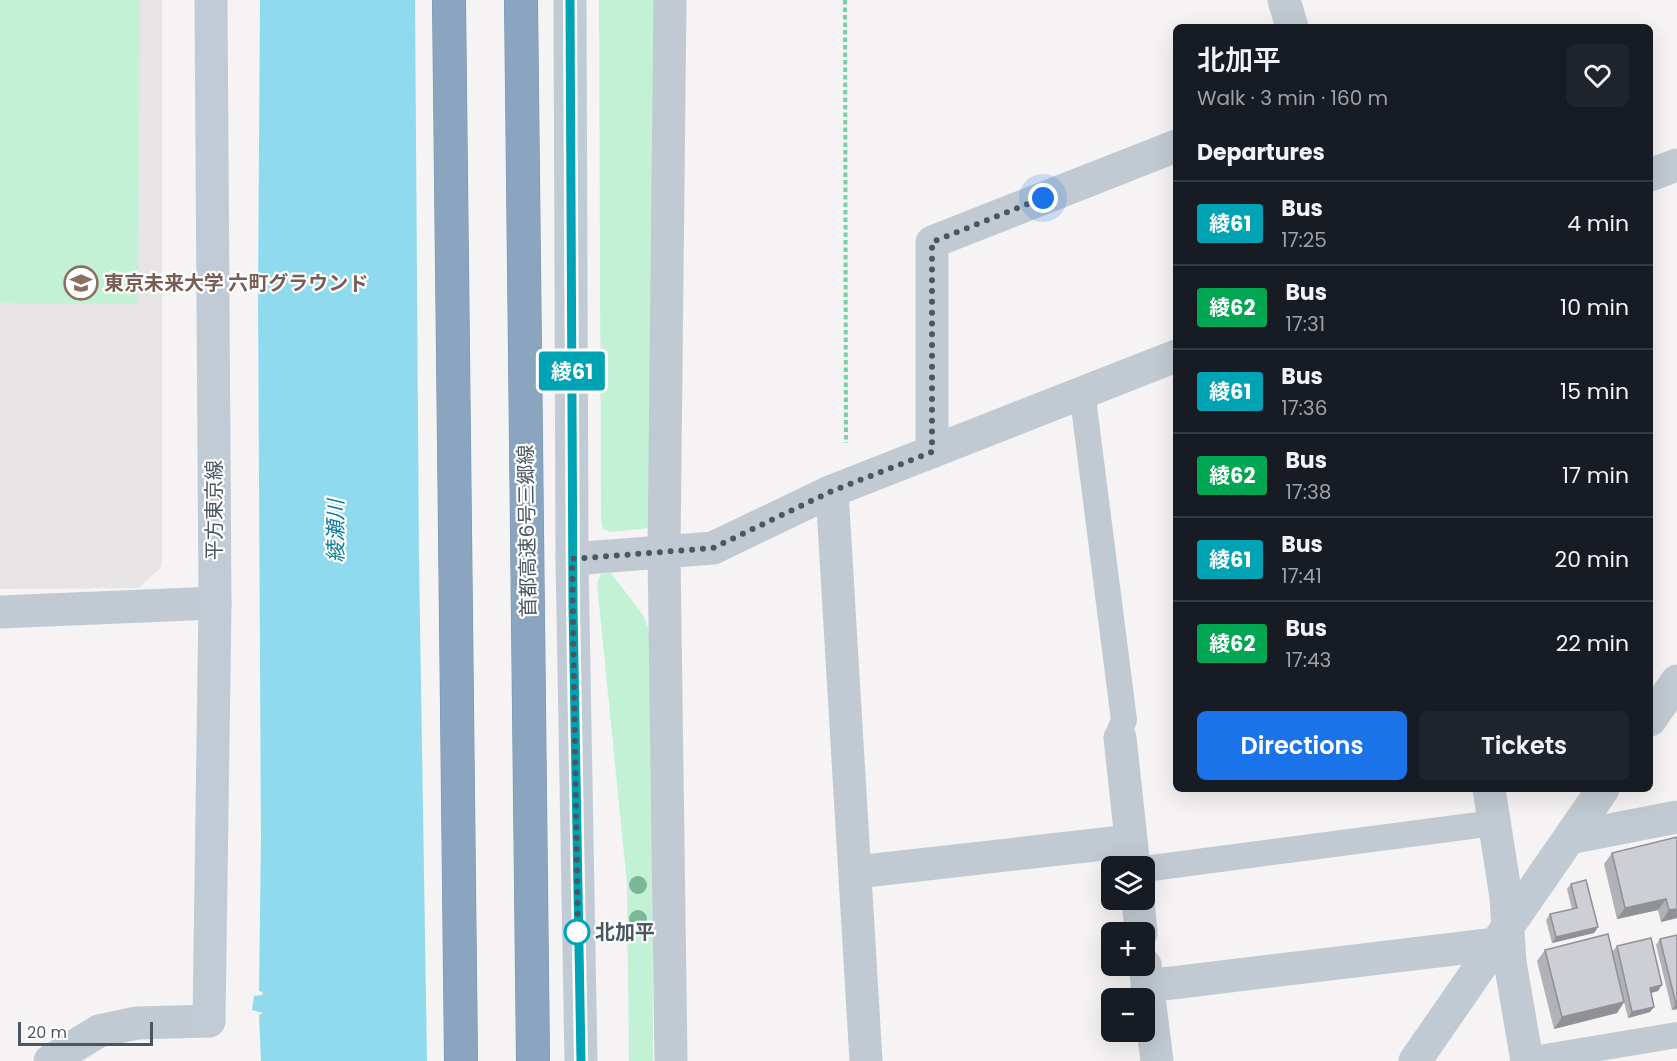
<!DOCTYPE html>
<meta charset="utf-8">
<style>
:root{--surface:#171b24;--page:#20242c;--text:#f1f3f6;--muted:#9ea1a6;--line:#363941;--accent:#1a73e8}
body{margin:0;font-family:Poppins,"Noto Sans JP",sans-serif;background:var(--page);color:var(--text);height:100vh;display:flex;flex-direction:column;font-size:22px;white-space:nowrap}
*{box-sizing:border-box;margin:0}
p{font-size:20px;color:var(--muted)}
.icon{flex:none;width:33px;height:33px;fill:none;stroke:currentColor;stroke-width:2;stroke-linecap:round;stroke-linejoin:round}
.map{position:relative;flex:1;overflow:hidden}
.panel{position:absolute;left:1173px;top:24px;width:480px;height:768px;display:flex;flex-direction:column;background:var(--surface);border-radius:9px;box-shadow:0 6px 24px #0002}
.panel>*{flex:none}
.badge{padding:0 12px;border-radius:4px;font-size:21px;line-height:39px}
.controls{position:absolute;left:1101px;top:856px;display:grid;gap:12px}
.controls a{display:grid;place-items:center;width:54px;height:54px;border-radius:9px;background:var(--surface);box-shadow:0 6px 24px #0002;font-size:30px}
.scale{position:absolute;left:18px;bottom:15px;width:135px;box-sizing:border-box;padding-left:6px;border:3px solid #4a5661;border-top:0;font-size:16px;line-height:21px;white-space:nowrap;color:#4a5661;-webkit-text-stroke:4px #fff;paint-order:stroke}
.you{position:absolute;width:30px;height:30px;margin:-15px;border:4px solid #fff;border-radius:50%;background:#1a73e8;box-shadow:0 0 0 9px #1a73e833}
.map>.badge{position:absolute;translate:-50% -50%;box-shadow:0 0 0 3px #fff}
h2{padding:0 24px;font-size:22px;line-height:54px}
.round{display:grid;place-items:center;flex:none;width:63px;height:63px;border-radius:9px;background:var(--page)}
.headline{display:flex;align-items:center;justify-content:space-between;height:102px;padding:0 24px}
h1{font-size:28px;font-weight:600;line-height:45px}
.button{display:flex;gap:12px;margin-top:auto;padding:12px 24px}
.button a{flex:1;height:69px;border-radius:9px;background:var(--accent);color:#fff;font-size:24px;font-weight:600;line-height:69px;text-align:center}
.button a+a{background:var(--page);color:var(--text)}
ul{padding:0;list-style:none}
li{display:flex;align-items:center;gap:18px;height:84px;padding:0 24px;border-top:2px solid var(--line)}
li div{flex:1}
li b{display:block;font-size:22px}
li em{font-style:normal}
li .badge{min-width:66px;font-weight:700;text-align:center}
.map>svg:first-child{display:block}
.education{fill:#e6e4e5}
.green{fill:#c3f1d5}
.water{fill:#90daee}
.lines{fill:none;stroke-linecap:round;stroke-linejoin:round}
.highway-casing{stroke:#7690ad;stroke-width:34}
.path{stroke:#7ad0a6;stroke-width:4;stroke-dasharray:4.5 3;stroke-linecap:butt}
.lane{stroke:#c1cad2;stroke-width:26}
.street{stroke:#c1cad2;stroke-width:33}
.secondary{stroke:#c1cbd6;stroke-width:33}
.highway{stroke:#8ba5c1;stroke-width:33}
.tree{fill:#7bb799}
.wall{fill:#b0b2b7}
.shaded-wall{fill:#909195}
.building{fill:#cdcfd5;stroke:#909195;stroke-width:1.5}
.line-casing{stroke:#fff;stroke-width:14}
.line{stroke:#00a3b4;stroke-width:9}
.walk{stroke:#4a5661;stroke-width:6;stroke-dasharray:0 10.8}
.stop-dot{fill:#fff;stroke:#00a3b4;stroke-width:3}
.labels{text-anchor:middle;stroke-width:4.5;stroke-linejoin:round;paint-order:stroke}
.education-label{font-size:20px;font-weight:bold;fill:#785e54;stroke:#fff;text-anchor:start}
.street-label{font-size:20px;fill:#4a5661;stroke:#fff}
.stop-label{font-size:20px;font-weight:bold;fill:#4a5661;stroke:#fff;text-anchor:start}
.water-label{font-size:21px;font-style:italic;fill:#0c7c9b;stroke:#fff}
</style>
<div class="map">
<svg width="1677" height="1061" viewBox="0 0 1677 1061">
<rect width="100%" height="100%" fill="#f5f3f3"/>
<path class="education" d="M 0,0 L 162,0 L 162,566 L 139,588 L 0,589 Z"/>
<path class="green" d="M 0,0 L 140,0 L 138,304 L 0,303 Z
M 599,0 L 656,0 L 650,528 L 611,532 L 603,529 L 601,520 Z
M 611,573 L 643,615 L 652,637 L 653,1061 L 629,1061 L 627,884 L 597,583 L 601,574 Z"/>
<path class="water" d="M 260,0 L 415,0 L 419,560 L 427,1061 L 261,1061 L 259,1015 L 263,1013 L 252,1010 L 254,996 L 262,995 L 263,992 L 259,991 L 261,839 L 258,296 Z"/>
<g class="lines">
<defs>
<path id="highway" d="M 449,0 L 461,1061
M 521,0 L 533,1061"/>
</defs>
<use href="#highway" class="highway-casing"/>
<path class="path" d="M 845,0 L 846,443"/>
<path class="lane" d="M 1082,391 L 1124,720 L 1120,730 L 1120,738
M 1144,869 L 1494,823
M 1527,1060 L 1677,1035"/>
<path class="street" d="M 670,0 L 664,552 L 671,1061
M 1284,0 L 1292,27
M 1650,175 L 1677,165
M 932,452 L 932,242 L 1176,146
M 832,491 L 866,1061
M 572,559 L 713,548 L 832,491 L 1176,356
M 0,612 L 215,603
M 1650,720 L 1677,681
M 1120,738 L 1134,867
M 1489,789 L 1506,897 L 1510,962 L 1527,1061
M 1569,838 L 1677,817
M 856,872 L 1131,841
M 1138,900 L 1141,933
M 1145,965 L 1157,1061
M 1147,986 L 1496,944
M 50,1061 L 99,1031 L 137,1023 L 209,1021
M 1415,1061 L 1603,789"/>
<path class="secondary" d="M 570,0 L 572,559 L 581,1061
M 209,1021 L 215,603 L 211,0"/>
<use href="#highway" class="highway"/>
</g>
<g class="tree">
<circle cx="638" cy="885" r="9"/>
<circle cx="638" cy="919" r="9"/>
</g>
<path class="wall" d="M 1677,837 L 1677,918 L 1661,922 L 1658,910 L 1617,919 L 1604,864 L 1612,853 Z
M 1571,884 L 1598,927 L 1594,933 L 1552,943 L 1546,920 L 1550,914 L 1572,909 L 1567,889 Z
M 1660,939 L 1677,1009 L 1672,1010 L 1656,945 Z
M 1617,946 L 1658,991 L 1651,993 L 1650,1012 L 1628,1018 L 1612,952 Z
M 1545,950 L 1624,1002 L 1617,1013 L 1554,1029 L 1537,961 Z"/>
<path class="shaded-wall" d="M 1666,899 L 1658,910 L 1617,919 L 1625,908 Z
M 1677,909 L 1677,918 L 1661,922 L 1669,910 Z
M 1598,927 L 1594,933 L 1552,943 L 1556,937 Z
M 1662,985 L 1658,991 L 1646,994 L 1650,988 Z
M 1624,1002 L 1617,1013 L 1554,1029 L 1562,1017 Z
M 1676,1004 L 1677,1004 L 1677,1009 L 1672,1010 Z
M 1654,1007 L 1650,1012 L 1628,1018 L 1632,1012 Z"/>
<path class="building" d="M 1677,837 L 1677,909 L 1669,910 L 1666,899 L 1625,908 L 1612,853 Z
M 1586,880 L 1598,927 L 1556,937 L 1550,914 L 1577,908 L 1571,884 Z
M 1608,934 L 1624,1002 L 1562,1017 L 1545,950 Z
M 1677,935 L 1677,1004 L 1676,1004 L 1660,939 Z
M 1651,938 L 1662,985 L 1650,988 L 1654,1007 L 1632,1012 L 1617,946 Z"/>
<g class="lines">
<defs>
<path id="line" d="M 570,0 L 573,606 L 581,1061"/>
</defs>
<use href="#line" class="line-casing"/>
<use href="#line" class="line"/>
<path class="walk" d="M 577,932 L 578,939 L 572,559 L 713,548 L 832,491 L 932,452 L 932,242 L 1043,198"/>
</g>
<defs>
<symbol id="university-ring" viewBox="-11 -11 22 22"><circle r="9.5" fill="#fff" stroke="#8d6e63" stroke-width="1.5"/><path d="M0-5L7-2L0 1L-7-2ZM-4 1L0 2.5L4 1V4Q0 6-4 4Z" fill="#8d6e63"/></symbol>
</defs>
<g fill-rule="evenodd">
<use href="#university-ring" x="62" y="264" width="38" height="38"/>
</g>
<circle class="stop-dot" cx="577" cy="932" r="12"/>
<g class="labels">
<g class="education-label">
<text x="104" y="290">東京未来大学 六町グラウンド</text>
</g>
<g class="street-label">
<text transform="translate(214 510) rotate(-90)" y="7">平方東京線</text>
<text transform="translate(527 531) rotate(-91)" y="7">首都高速6号三郷線</text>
</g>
<g class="stop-label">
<text x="595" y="939">北加平</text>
</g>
<g class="water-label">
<text transform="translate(336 531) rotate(-90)" y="7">綾瀬川</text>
</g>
</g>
</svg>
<div class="controls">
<a><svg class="icon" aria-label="layers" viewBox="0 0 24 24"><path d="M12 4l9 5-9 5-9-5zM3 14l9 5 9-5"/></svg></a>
<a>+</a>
<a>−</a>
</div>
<div class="scale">20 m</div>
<div class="you" style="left:1043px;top:198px"></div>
<b class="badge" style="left:572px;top:371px;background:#00a3b4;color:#fff">綾61</b>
<section class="panel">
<div class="headline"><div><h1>北加平</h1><p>Walk · 3 min · 160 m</p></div><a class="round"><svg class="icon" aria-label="heart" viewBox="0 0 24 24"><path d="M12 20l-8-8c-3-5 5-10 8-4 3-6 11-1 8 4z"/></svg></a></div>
<h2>Departures</h2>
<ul>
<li><span class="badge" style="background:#00a3b4;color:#fff">綾61</span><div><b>Bus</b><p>17:25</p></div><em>4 min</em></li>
<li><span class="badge" style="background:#00a651;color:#fff">綾62</span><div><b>Bus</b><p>17:31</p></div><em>10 min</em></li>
<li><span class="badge" style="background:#00a3b4;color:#fff">綾61</span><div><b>Bus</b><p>17:36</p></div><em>15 min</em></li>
<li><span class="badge" style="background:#00a651;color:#fff">綾62</span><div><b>Bus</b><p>17:38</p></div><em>17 min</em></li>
<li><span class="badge" style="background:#00a3b4;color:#fff">綾61</span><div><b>Bus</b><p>17:41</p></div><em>20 min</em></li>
<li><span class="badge" style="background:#00a651;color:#fff">綾62</span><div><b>Bus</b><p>17:43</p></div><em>22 min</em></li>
</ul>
<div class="button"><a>Directions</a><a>Tickets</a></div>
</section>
</div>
